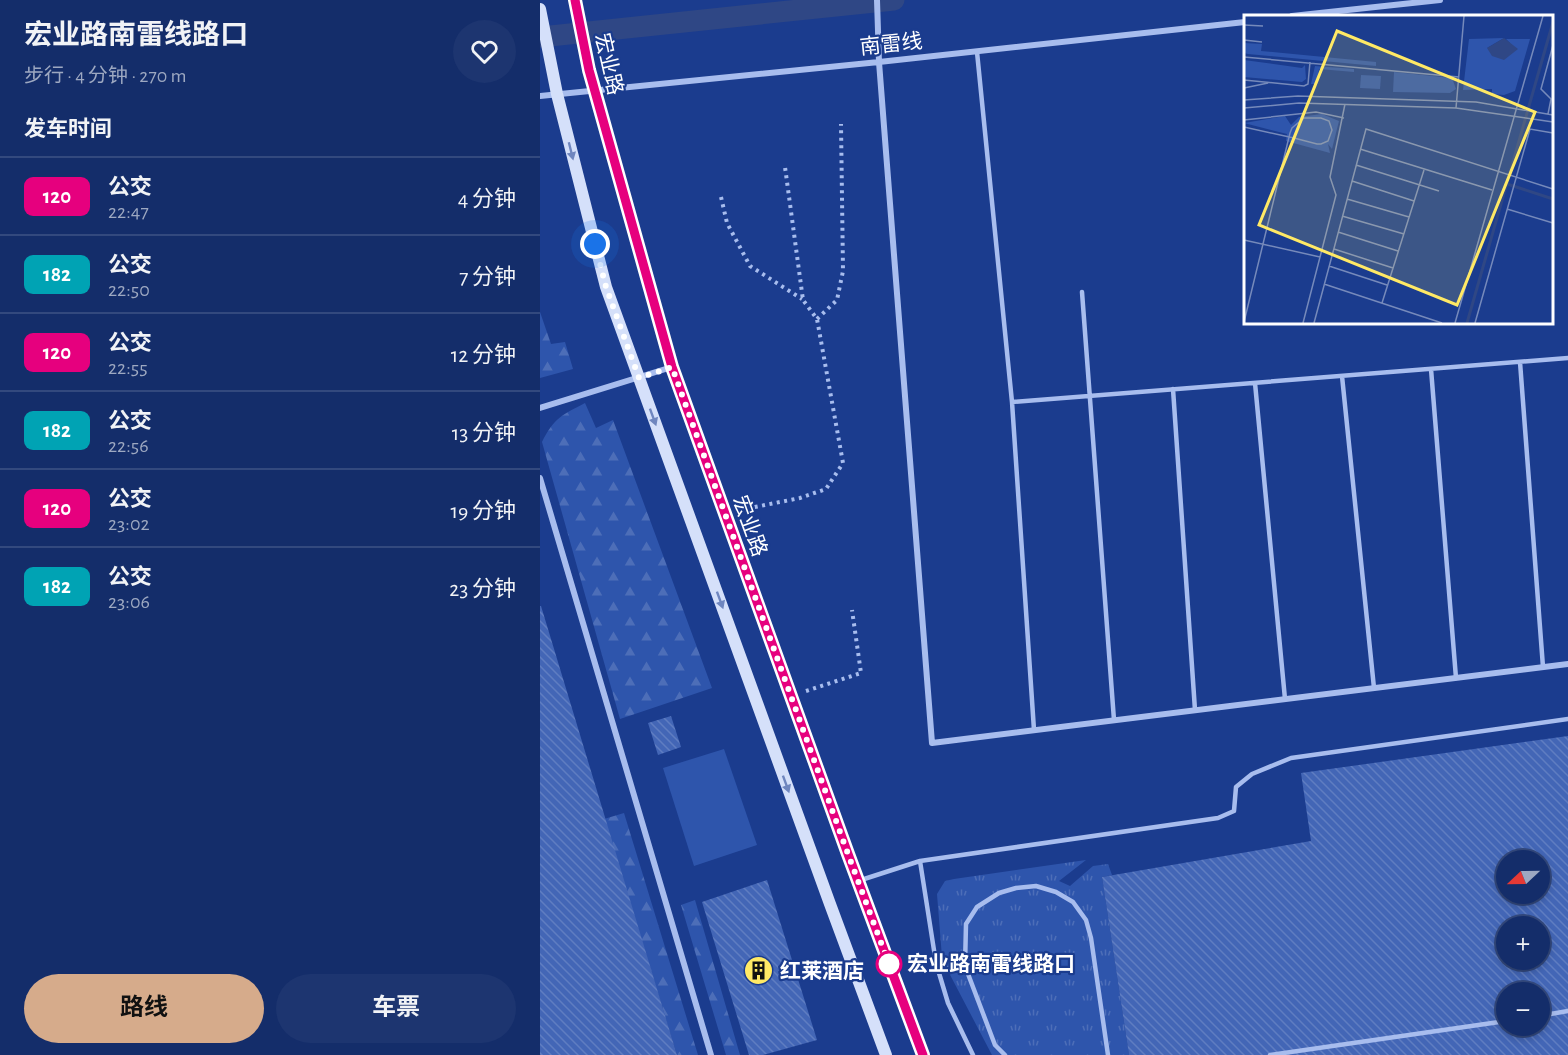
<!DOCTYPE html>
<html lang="zh">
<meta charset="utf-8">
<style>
:root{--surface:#142d6a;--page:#1d3570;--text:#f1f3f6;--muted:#9da8c1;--line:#33497e;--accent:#d6ab8b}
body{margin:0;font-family:"Alegreya Sans","Noto Sans SC",sans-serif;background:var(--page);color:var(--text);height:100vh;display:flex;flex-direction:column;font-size:22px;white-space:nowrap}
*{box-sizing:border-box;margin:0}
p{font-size:20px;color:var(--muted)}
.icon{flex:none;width:33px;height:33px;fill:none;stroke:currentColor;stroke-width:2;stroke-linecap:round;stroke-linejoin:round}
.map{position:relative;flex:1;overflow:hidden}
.side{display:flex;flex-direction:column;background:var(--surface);width:540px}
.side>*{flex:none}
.badge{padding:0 12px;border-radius:9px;font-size:21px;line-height:39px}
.needle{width:39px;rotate:248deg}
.controls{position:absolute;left:956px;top:850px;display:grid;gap:12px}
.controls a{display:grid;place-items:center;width:54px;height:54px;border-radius:50%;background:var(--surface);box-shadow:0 3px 9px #0003,0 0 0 2px var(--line);font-size:30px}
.you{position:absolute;width:30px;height:30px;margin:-15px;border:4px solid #fff;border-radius:50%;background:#1a73e8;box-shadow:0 0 0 9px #1a73e833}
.map>.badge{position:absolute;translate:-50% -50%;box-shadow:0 0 0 3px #fff}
h2{padding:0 24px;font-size:22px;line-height:54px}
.round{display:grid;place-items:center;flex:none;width:63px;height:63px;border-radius:32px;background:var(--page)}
.head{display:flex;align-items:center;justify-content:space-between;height:102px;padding:0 24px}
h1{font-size:28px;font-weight:700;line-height:45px}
.cta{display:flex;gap:12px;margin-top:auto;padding:12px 24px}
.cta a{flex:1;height:69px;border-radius:36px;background:var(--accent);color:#111;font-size:24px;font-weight:700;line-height:69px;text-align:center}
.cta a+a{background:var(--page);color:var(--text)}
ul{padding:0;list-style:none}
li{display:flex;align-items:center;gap:18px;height:78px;padding:0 24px;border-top:2px solid var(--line)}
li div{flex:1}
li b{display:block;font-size:22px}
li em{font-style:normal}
li .badge{min-width:66px;font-weight:700;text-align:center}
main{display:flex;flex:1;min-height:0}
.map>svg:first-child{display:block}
.grass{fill:url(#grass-tufts)}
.forest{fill:url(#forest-firs)}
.park{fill:#2e55ac}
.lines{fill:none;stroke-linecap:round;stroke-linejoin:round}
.canal{stroke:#2f4785;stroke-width:21}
.building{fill:url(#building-back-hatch);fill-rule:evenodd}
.path{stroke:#a8bdee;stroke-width:4;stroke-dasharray:3 4.5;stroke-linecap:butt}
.lane{stroke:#a8bdee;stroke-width:4.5}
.street{stroke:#a8bdee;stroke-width:6}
.secondary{stroke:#d5e0fa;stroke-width:12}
.oneway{fill:#6f86bf}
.line-casing{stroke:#fff;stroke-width:14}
.line{stroke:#e6007e;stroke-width:9}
.walk{stroke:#fff;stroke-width:6;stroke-dasharray:0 10.8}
.stop-dot{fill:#fff;stroke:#e6007e;stroke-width:3}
.labels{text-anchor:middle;stroke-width:4.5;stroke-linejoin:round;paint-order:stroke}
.street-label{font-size:21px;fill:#fff;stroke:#1b3c8e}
.stop-label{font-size:21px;font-weight:bold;fill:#fff;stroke:#1b3c8e;text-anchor:start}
.poi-label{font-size:21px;font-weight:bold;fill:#fff;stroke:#1b3c8e;text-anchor:start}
.inset-river{fill:none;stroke:#2f4785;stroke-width:3}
.inset-road{fill:none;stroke:#768abb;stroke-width:1.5}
.view{fill:#ffe965;fill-opacity:0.15;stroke:#ffe965;stroke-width:3}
.inset-edge{fill:none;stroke:#fff;stroke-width:3}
</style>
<main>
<section class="side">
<div class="head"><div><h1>宏业路南雷线路口</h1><p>步行 · 4 分钟 · 270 m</p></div><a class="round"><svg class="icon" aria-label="heart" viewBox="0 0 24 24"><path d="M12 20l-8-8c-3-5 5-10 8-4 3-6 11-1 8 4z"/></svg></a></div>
<h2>发车时间</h2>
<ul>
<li><span class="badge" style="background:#e6007e;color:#fff">120</span><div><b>公交</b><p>22:47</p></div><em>4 分钟</em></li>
<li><span class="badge" style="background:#00a3b4;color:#fff">182</span><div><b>公交</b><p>22:50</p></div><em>7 分钟</em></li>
<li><span class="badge" style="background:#e6007e;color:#fff">120</span><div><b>公交</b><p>22:55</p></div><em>12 分钟</em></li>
<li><span class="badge" style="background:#00a3b4;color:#fff">182</span><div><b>公交</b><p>22:56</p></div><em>13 分钟</em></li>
<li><span class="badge" style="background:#e6007e;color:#fff">120</span><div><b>公交</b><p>23:02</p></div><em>19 分钟</em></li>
<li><span class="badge" style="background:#00a3b4;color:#fff">182</span><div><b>公交</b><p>23:06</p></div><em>23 分钟</em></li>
</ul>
<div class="cta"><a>路线</a><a>车票</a></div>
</section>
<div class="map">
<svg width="1028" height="1055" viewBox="0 0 1028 1055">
<defs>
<pattern id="grass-tufts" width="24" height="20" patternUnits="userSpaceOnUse" patternTransform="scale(1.5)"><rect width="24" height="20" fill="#2e55ac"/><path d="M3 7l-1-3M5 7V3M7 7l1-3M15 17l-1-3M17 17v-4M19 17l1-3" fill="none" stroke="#4d6eb8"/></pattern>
<pattern id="forest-firs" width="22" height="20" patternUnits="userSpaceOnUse" patternTransform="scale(1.5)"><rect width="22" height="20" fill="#2e55ac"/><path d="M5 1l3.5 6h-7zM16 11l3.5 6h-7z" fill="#4d6eb8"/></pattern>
<pattern id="building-back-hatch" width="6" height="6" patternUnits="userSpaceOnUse" patternTransform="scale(1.5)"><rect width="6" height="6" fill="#4366b6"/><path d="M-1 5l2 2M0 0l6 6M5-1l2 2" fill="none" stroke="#5f7dc1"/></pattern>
</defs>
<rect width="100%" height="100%" fill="#1b3c8e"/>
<path class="grass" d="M 546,860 L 519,881 L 530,886 L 553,866 L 568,864 L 572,875 L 562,877 L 589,1055 L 452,1055 L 407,969 L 402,957 L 397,894 L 405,881 L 414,879 Z"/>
<path class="forest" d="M 0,312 L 11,344 L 25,342 L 33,369 L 0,378 Z
M 45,403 L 56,428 L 73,420 L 172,688 L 80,719 L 2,442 C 14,418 22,415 45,403 Z
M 84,813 L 158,1055 L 137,1055 L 64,819 Z
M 155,900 L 200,1055 L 186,1055 L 141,905 Z"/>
<path class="park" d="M 184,749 L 217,845 L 154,866 L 123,768 Z"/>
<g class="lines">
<path class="canal" d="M 0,37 L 354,0"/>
</g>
<path class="building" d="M 0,606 L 1,606 L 137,1055 L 0,1055 Z
M 131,716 L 141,747 L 118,755 L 108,723 Z
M 1028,736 L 1028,1055 L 589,1055 L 562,877 L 771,841 L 761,773 ZM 966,861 L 999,861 L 999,894 L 966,894 ZM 966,927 L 999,927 L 999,960 L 966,960 ZM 966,993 L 999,993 L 999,1026 L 966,1026 Z
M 227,880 L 277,1040 L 223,1055 L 209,1055 L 162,902 Z"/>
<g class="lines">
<path class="path" d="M 181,197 L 187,223 L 210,266 L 262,299
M 277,319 L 297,300 L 303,271 L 301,124
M 200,510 L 260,498 L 286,489 L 303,463 L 277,319 L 263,300 L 245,167
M 266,691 L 321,673 L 312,610"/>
<path class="lane" d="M 437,52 L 472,402 L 494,730
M 542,292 L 574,720
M 980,362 L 1003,667
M 891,369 L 916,678
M 802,376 L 834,688
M 715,383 L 745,699
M 633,389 L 655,710
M 472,402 L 1028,358
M 380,861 L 396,963 L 408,1003 L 433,1055
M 318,881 L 380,861 L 678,818 L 694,811 L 696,787 L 712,774 L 751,758 L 1028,719
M 999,1016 L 1028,1011
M 465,1055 L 455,1045 L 425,966 L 426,924 L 437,907 L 459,893 L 476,888 L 496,886 L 516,892 L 533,902 L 546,920 L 551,938 L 568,1055
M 730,1055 L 966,1021"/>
<path class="street" d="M 337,0 L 339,62 L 392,743 L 1028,664
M 752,16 L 900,0
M 0,96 L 339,62 L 705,22
M 0,408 L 132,367
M 0,478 L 171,1055"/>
<path class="secondary" d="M 35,0 L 49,70 L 132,367 L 308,854 L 383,1055
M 0,9 L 17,94 L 66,287 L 290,904 L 346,1055"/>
</g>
<defs><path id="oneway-solid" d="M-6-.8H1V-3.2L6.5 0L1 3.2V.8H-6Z" transform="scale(1.5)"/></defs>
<g class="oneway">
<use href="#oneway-solid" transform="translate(31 151) rotate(76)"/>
<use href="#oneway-solid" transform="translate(113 417) rotate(70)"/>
<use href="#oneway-solid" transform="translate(180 600) rotate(70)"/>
<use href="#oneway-solid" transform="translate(246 784) rotate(70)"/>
</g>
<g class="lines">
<defs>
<path id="line" d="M 35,0 L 49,70 L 132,367 L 308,854 L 383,1055"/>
</defs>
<use href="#line" class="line-casing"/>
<use href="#line" class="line"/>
<path class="walk" d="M 55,244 L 66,287 L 99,378 L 132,367 L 308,854 L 349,964"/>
</g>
<defs>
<symbol id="building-disc" viewBox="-11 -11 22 22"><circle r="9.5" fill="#ffe965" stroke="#1b3c8e"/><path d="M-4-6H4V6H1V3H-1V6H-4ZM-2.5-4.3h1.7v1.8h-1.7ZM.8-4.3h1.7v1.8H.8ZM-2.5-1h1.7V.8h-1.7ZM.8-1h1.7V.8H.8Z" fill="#111"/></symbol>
</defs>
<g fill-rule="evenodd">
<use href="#building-disc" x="202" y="954" width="33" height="33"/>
</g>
<circle class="stop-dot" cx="349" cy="964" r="12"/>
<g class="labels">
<g class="street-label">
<text transform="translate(351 44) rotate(-6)" y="7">南雷线</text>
<text transform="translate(69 64) rotate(77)" y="7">宏业路</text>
<text transform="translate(210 526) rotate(70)" y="7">宏业路</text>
</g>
<g class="stop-label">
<text x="367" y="971">宏业路南雷线路口</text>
</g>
<g class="poi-label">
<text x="240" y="978">红莱酒店</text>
</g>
</g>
<g transform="translate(704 15)">
<rect width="309" height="309" fill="#1b3c8e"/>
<path d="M 78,99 L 95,106 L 88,134 L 84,129 L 86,138 L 42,126 L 43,119 L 0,108 L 41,101 L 47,110 L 55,102 Z" fill="#2e55ac"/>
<path d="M 260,23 L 243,33 L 266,28 L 262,24 L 286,24 L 271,76 L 260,80 L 248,79 L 248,74 L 219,75 L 225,24 ZM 0,28 L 18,29 L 17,36 L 132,47 L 132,51 L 4,39 L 0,38 ZM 0,45 L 58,53 L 61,50 L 62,64 L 58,67 L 0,62 ZM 71,51 L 110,54 L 110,57 L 75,54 L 73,69 L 67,69 ZM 150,57 L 208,63 L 212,74 L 206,78 L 149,77 Z" fill="#2e55ac"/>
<path d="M 117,60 L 137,61 L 136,74 L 116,73 Z" fill="#2e55ac"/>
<path d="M 260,23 L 274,34 L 260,45 L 248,41 L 243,33 Z" fill="#2f4785"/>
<path class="inset-river" d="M 263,169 L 309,184M 223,308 L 309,7"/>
<path class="inset-road" d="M 0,10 L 19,11M 0,25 L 18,27M 0,42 L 215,62M 0,65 L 60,71 L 64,69 L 66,47M 0,73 L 24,68M 0,85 L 54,81 L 232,87 L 309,100M 0,93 L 55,88 L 212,93 L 309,107M 212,93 L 220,1M 304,99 L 307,84 L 297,74 L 309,30M 0,105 L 72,97 L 100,103M 0,112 L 50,123 L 73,129 L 77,129 L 84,126 L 88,115 L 85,106 L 77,103 L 60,103 L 48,113 L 46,118 L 0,307M 116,134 L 248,175M 112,150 L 195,176M 108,166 L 170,186M 103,184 L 165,202M 263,194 L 309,208M 98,201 L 160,219M 94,217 L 154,236M 0,225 L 76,242M 90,234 L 149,253M 85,251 L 143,270M 80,269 L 198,308M 138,288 L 180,155M 59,308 L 92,180 L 86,162 L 101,89M 70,308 L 122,114 L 309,174M 211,308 L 299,1M 231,308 L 286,114 L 309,118"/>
<path class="view" d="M 93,16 L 291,97 L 213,290 L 15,210 Z"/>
<rect width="309" height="309" class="inset-edge"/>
</g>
</svg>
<div class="controls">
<a><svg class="needle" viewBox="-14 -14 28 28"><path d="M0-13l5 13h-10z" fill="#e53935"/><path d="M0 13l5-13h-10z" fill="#9da8c1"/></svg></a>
<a>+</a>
<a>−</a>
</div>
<div class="you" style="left:55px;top:244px"></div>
</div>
</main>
